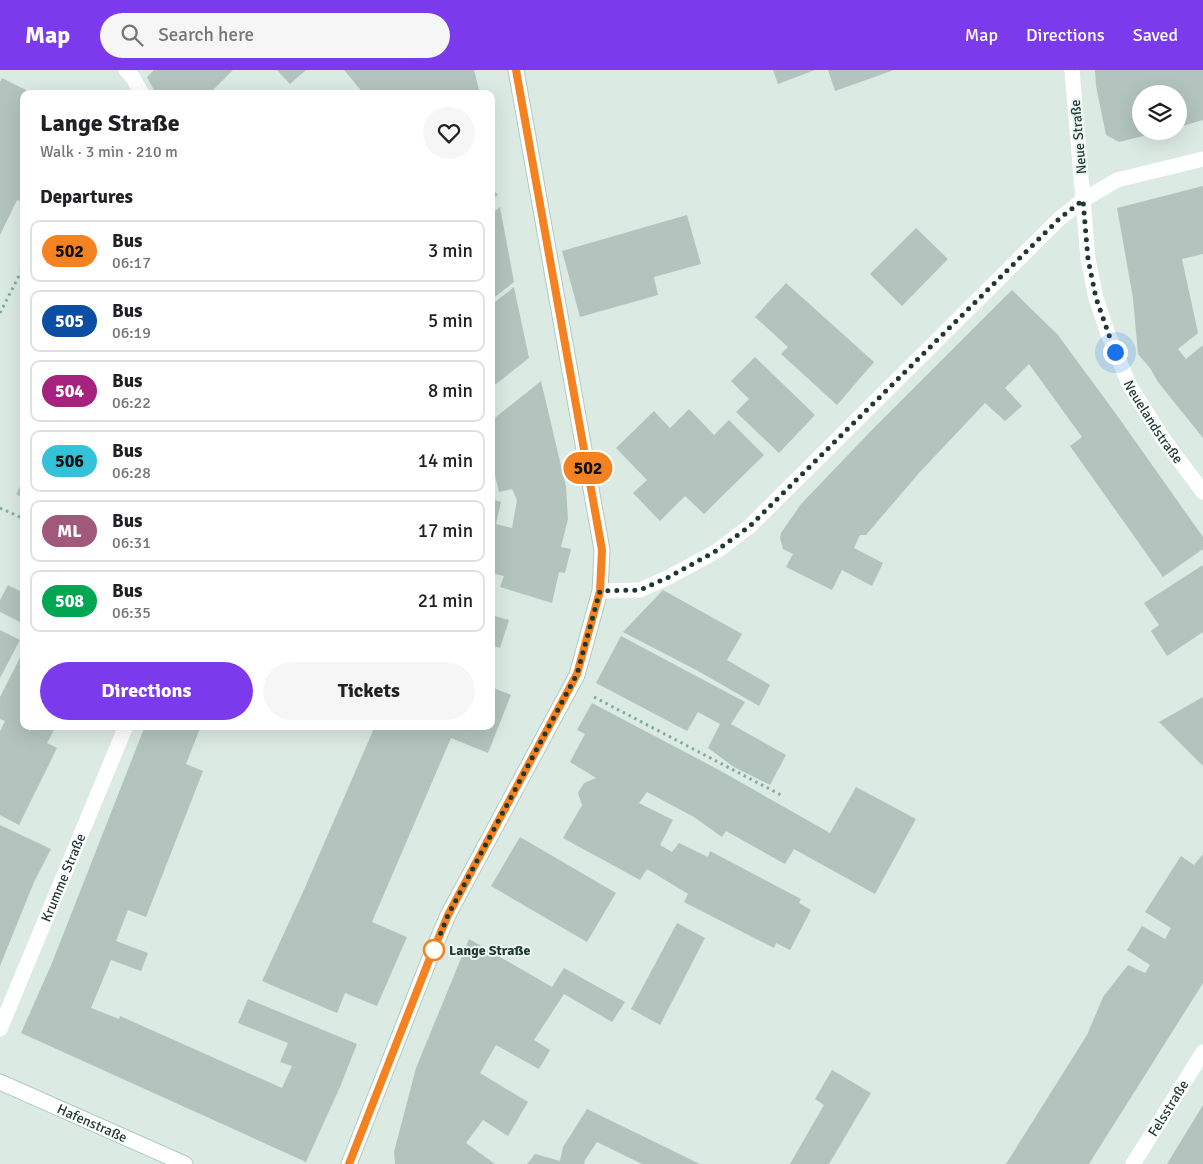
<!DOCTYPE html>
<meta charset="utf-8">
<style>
:root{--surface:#fff;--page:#f6f6f6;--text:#202124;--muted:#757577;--line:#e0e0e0;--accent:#7c3aed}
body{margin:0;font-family:Signika,sans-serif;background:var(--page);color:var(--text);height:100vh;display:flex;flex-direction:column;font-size:19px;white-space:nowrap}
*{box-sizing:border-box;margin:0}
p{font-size:16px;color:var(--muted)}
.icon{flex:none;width:28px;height:28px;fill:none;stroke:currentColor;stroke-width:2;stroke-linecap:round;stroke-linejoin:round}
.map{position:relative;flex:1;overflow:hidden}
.side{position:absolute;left:20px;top:20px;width:475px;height:640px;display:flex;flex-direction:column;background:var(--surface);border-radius:10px;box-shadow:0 5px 20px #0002}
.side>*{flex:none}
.badge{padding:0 10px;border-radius:16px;font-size:18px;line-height:32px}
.buttons{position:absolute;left:1132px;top:15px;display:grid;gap:10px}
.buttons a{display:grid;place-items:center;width:55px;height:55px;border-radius:50%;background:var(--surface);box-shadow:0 5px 20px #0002;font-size:25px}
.you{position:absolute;width:25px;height:25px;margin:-12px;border:4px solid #fff;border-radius:50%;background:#1a73e8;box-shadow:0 0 0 8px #1a73e833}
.map>.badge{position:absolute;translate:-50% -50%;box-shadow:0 0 0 2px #fff}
h2{padding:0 20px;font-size:19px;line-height:45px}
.round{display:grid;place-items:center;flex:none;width:52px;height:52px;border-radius:26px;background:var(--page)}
.head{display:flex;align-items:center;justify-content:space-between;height:85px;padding:0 20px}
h1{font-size:24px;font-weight:700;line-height:38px}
.action{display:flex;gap:10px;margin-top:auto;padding:10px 20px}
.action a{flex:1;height:58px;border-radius:30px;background:var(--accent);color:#fff;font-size:20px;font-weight:700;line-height:58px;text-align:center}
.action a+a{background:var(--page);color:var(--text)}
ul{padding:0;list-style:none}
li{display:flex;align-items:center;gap:15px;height:62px;margin:0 10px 8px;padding:0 10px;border:2px solid var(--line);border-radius:10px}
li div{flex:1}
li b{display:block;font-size:19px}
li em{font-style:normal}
li .badge{min-width:55px;font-weight:700;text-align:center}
header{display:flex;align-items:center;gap:30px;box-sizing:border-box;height:70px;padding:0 25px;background:var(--accent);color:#fff}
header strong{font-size:24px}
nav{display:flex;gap:28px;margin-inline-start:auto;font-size:18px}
.search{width:350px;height:45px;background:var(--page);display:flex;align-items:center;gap:12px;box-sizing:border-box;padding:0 18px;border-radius:28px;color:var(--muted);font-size:19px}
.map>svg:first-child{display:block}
.building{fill:#b2c4bd}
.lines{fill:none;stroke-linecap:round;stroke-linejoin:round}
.secondary-casing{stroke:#afcac1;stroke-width:17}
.path{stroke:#7bafa0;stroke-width:3;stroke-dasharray:2.5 4;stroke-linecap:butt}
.street{stroke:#fff;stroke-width:15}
.secondary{stroke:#fff;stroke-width:15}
.line-casing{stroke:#fff;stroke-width:11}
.line{stroke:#f58220;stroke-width:8}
.walk{stroke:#1e3933;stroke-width:5;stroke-dasharray:0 9}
.stop-dot{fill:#fff;stroke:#f58220;stroke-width:2.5}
.labels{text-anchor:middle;stroke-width:4;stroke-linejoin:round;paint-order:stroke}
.street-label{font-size:14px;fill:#1e3933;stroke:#edf6f2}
.stop-label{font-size:14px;font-weight:bold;fill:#1e3933;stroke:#edf6f2;text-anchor:start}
</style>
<header>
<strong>Map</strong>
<div class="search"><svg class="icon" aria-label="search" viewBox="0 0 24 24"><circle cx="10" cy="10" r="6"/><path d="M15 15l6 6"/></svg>Search here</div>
<nav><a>Map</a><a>Directions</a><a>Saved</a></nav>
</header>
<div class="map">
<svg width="1203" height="1094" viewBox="0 0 1203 1094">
<rect width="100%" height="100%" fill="#dceae4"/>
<path class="building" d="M 154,0 L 233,0 L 209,24 L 156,24 L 147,7 Z
M 277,0 L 306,0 L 290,14 Z
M 344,0 L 474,0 L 480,24 L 364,24 Z
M 773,0 L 815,0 L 778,14 Z
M 828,0 L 894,0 L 835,21 Z
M 1095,0 L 1203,0 L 1203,50 L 1179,57 L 1179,24 L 1141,24 L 1141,61 L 1159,62 L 1119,72 L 1106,65 L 1096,16 Z
M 2,8 L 34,24 L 24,24 L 24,133 L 17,130 L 0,165 L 0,12 Z
M 1203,116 L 1203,184 L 1182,189 L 1198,263 L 1178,279 L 1186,289 L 1203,275 L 1203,368 L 1158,312 L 1150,298 L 1138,284 L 1133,228 L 1117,138 Z
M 491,117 L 498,125 L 491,130 Z
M 500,137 L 514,212 L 491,230 L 491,144 Z
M 687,145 L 701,194 L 654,207 L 658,225 L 580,247 L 562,181 Z
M 916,158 L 948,189 L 902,236 L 870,204 Z
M 786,213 L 874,292 L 837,335 L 781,284 L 788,277 L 755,247 Z
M 514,217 L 529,288 L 491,318 L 491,235 Z
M 1012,220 L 1058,265 L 1116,344 L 1203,467 L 1203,479 L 1163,507 L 1070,376 L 1082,367 L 1029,294 L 1005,318 L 1022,336 L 1005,351 L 985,333 L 919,403 L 866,465 L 860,465 L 854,478 L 883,493 L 872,516 L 842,500 L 832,520 L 786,497 L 793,484 L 783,479 L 780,468 L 781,463 L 801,434 L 871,361 Z
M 755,287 L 815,345 L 779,383 L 736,342 L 749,329 L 731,311 Z
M 541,311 L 566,417 L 568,449 L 561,477 L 571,479 L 565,503 L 559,502 L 552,533 L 500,517 L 504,506 L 491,503 L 491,429 L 501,432 L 496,454 L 512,458 L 517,430 L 512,419 L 499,422 L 491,389 L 491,351 Z
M 689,339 L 714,365 L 729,350 L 764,385 L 704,444 L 685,426 L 660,451 L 633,423 L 647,410 L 616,378 L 654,341 L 670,358 Z
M 24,409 L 24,429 L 16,424 Z
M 1203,495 L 1203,562 L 1167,586 L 1151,561 L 1159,555 L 1144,533 Z
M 8,515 L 24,523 L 24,554 L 0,542 L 0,530 Z
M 663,520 L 742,564 L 727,590 L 770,615 L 759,636 L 698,601 L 623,562 Z
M 491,545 L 509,550 L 500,578 L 491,575 Z
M 0,560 L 20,570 L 0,608 Z
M 621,566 L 745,632 L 731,654 L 786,685 L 770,715 L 734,697 L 708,678 L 720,654 L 698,642 L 687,661 L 596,613 Z
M 24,580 L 24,656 L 56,656 L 47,673 L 57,678 L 19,755 L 0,745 L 0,661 L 5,651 L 0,649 L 0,627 Z
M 491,617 L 511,625 L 488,683 L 451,668 L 372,852 L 407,867 L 377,936 L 345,923 L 337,943 L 262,911 L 303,822 L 375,656 L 491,656 Z
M 1203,627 L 1203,696 L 1159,652 Z
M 592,633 L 719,700 L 830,763 L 856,717 L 916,749 L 875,824 L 794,779 L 785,794 L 726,761 L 722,767 L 694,747 L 647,722 L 639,733 L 673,750 L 660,775 L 672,782 L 679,773 L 708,787 L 710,781 L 801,829 L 799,833 L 811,840 L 790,880 L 776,873 L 774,878 L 684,832 L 688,824 L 647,799 L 640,810 L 563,768 L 582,735 L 578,723 L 584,713 L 596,708 L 570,692 L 585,664 L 577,660 Z
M 145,656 L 201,656 L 186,694 L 203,701 L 146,847 L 128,840 L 116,871 L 148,883 L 141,901 L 111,890 L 91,938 L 119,949 L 120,946 L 282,1018 L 292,996 L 280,992 L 288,973 L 238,953 L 248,929 L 357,974 L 340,1017 L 306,1092 L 21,963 L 52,893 Z
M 0,755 L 51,779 L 34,812 L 0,896 Z
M 520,767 L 616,823 L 587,872 L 491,816 Z
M 1203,784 L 1203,913 L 1089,1094 L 1006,1094 L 1087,965 L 1103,927 L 1128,895 L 1145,903 L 1150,895 L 1127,880 L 1142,856 L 1165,869 L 1171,858 L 1145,842 L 1181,786 L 1194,795 Z
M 677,853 L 705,868 L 660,955 L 631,939 Z
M 469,869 L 552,917 L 564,898 L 625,932 L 612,952 L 564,924 L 534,970 L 550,980 L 539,999 L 496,975 L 480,1003 L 528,1032 L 508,1066 L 483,1050 L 466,1073 L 495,1094 L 395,1094 L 394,1082 L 416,998 Z
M 832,1000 L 871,1023 L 829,1094 L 790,1094 L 824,1035 L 815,1029 Z
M 1203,1035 L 1203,1094 L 1167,1094 Z
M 587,1039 L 700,1094 L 642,1094 L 597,1072 L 585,1090 L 584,1094 L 527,1094 L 535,1084 L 560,1091 L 563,1077 Z"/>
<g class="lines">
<defs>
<g id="secondary">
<path id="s4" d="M 0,1012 L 185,1094"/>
<path d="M 349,1094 L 430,888 L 448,845 L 577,605 L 600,521 L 602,480 L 516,0"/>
</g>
</defs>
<use href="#secondary" class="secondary-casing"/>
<path class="path" d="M 0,243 L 24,196
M 0,438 L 24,449
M 594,627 L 781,725"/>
<g class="street">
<path d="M 126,0 L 133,8 L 142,24"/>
<path id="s1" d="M 1203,89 L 1117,110 L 1083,130 L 1088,189 L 1096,228 L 1108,264 L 1130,316 L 1162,367 L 1203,422"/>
<path d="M 600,521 L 640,520 L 669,507 L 717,481 L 750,456 L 1059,149 L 1083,130 L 1072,0"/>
<path id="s2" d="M 0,959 L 126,656"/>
<path id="s3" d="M 1133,1094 L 1203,982"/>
</g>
<use href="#secondary" class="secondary"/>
</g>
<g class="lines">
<defs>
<path id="line" d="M 349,1094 L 430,888 L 448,845 L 577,604 L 600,521 L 602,480 L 516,0"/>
</defs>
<use href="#line" class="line-casing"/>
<use href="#line" class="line"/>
<path class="walk" d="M 434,880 L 448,845 L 577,604 L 600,521 L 640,520 L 669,507 L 716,481 L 750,456 L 1059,149 L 1083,130 L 1088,189 L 1096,228 L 1115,282"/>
</g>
<circle class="stop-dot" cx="434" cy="880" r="10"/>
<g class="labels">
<g class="street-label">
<text transform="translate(1078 67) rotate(-95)" y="5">Neue Straße</text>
<text dy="5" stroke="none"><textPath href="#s1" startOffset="364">Neuelandstraße</textPath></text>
<text dy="5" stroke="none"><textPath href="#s2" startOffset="164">Krumme Straße</textPath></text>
<text dy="5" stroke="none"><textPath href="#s3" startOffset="66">Felsstraße</textPath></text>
<text dy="5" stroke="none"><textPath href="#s4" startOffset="101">Hafenstraße</textPath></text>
</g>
<g class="stop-label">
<text x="449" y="885">Lange Straße</text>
</g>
</g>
</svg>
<div class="buttons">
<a><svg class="icon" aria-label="layers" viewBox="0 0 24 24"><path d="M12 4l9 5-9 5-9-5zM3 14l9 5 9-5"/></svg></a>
</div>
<div class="you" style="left:1115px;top:282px"></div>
<b class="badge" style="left:588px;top:398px;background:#f58220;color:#111">502</b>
<section class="side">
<div class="head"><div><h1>Lange Straße</h1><p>Walk · 3 min · 210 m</p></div><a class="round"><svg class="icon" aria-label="heart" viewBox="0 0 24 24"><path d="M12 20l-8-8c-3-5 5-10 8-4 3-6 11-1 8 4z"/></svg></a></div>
<h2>Departures</h2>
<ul>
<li><span class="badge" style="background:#f58220;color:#111">502</span><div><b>Bus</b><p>06:17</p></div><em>3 min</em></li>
<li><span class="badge" style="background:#0b4ea2;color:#fff">505</span><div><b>Bus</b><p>06:19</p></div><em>5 min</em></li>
<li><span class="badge" style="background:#a5237f;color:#fff">504</span><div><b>Bus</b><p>06:22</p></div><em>8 min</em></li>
<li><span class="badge" style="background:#34c2d8;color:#111">506</span><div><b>Bus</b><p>06:28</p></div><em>14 min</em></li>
<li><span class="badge" style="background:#a0587b;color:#fff">ML</span><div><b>Bus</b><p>06:31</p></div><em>17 min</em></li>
<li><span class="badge" style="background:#00a651;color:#fff">508</span><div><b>Bus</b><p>06:35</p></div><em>21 min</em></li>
</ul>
<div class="action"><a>Directions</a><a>Tickets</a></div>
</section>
</div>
